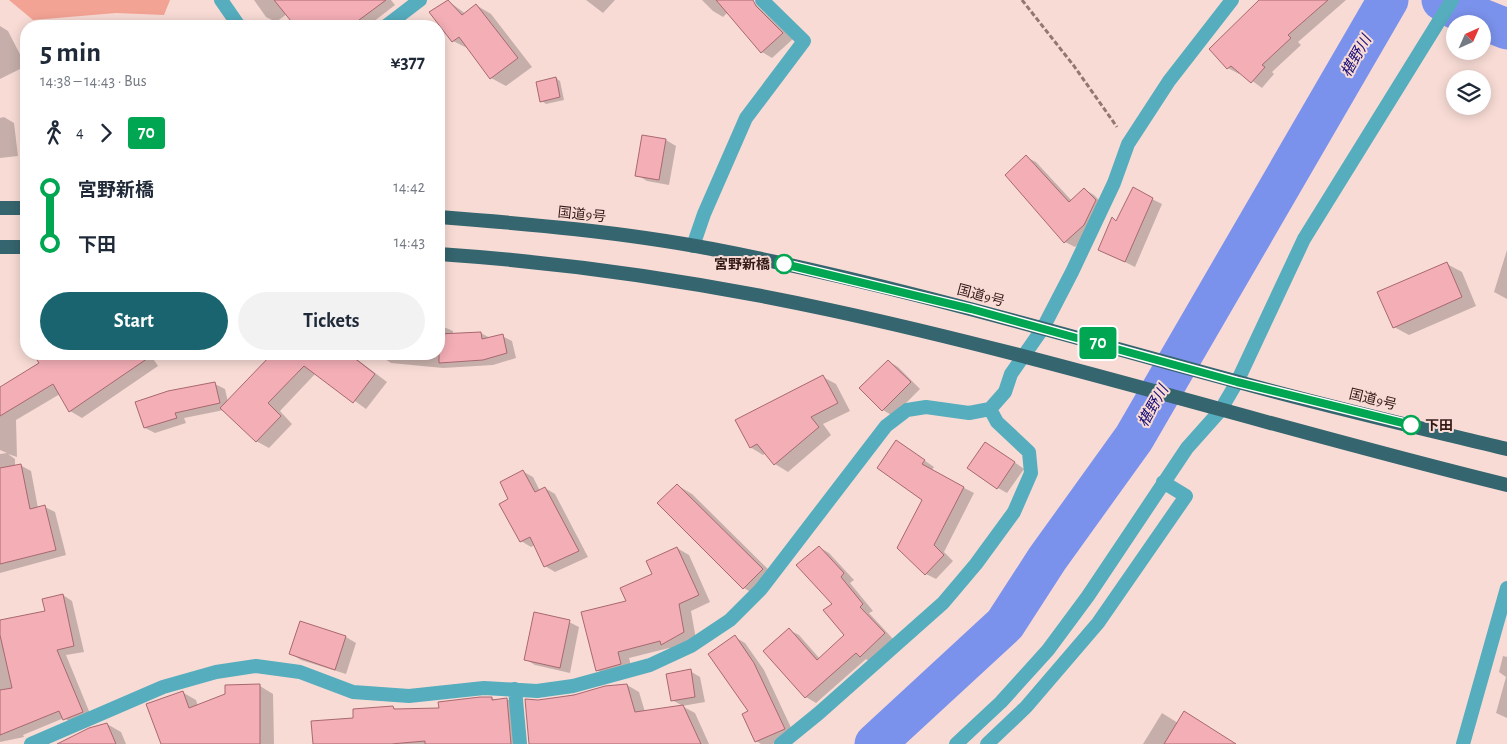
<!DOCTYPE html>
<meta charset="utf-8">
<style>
:root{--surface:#fff;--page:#f2f2f3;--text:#1f2937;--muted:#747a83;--accent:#1a6470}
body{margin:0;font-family:"Alegreya Sans","Noto Sans JP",sans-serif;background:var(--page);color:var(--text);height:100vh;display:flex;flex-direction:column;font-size:19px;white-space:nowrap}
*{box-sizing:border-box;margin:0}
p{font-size:16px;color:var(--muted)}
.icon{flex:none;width:28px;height:28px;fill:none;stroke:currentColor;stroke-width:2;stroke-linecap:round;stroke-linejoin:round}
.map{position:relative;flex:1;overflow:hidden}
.details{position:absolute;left:20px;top:20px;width:425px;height:340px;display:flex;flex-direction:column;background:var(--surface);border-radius:20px;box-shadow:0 2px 12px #0003}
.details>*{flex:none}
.badge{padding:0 10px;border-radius:4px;font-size:18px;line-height:32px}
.needle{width:32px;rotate:45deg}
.tools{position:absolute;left:1446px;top:15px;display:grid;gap:10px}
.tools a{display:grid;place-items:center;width:45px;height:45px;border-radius:50%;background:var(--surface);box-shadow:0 2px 12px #0003;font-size:25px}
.map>.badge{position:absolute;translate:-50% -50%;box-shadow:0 0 0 2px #fff}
.legs{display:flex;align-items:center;gap:8px;height:55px;padding:0 20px;font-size:16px}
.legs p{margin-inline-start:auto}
.overview{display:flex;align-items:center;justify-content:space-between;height:85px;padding:0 20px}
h1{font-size:28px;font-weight:600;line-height:38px}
.cta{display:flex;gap:10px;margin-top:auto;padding:10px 20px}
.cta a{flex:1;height:58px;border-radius:30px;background:var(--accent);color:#fff;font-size:20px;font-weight:600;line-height:58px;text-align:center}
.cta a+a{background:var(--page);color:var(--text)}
ul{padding:0 20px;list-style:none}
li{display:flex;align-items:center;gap:18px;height:55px;font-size:19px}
li i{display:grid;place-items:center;width:8px;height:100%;margin:0 6px;background:currentColor}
li i::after{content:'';width:12px;height:12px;margin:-6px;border:4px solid;border-radius:50%;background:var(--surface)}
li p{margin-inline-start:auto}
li:first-child i{background:linear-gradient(#0000 50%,currentColor 0)}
li:last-child i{background:linear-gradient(currentColor 50%,#0000 0)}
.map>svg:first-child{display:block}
.green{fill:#f3a394}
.shadow{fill:#0003}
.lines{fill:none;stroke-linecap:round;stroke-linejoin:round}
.river{stroke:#7b92ec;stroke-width:41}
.building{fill:#f4aeb6;stroke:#a86870}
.path{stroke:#927772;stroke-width:3;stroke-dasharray:5 2.5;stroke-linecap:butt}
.minor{stroke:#55adbe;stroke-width:14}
.trunk{stroke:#35656e;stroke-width:14}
.line-1-casing{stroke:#fff;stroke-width:11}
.line-1{stroke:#00a651;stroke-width:8}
.stop-1-dot{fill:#fff;stroke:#00a651;stroke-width:2.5}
.labels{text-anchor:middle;stroke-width:4;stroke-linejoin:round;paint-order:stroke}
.street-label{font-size:14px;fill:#341a16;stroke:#f8dbd5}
.stop-label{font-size:14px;font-weight:bold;fill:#341a16;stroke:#f8dbd5;text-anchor:end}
.water-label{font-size:15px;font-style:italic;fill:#160d78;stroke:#f8dbd5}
</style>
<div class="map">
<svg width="1507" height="744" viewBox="0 0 1507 744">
<rect width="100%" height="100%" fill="#f8dbd5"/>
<path class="green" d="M 9,0 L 170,0 L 164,15 L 116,13 L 33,20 Z"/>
<path class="shadow" d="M 254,0 L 391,0 L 395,5 L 368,26 L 297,26 L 287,14 L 276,22 L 266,17 Z
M 586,0 L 615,0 L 603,13 Z
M 702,0 L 751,0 L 793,39 L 772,58 L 762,52 L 728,12 L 723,17 L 713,11 Z
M 1262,0 L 1346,0 L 1298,42 L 1301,45 L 1272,72 L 1274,74 L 1262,88 L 1240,72 L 1239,74 L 1228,68 Z
M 448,1 L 466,14 L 476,5 L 491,14 L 532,67 L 506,86 L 491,78 L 469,49 L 453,41 Z
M 0,26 L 8,31 L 26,66 L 0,79 Z
M 556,78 L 560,81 L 564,100 L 546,104 L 542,101 Z
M 4,117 L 14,123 L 18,156 L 0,158 L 0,118 Z
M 666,140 L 676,146 L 669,185 L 647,181 L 637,175 Z
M 1026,157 L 1036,162 L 1072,201 L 1084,189 L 1094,195 L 1105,206 L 1094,230 L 1075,247 L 1065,242 L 1007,175 Z
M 1152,199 L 1162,204 L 1135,267 L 1099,249 L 1113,219 L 1117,222 Z
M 1507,250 L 1507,299 L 1494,292 Z
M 1447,264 L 1462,272 L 1476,306 L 1409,335 L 1394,327 Z
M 439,325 L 453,331 L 453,334 L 481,333 L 490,338 L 502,336 L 512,341 L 516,358 L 493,365 L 443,368 L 391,363 L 382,357 L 382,354 L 439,354 Z
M 34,354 L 150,354 L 158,366 L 82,418 L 70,411 L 60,394 L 16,420 L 17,457 L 8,454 L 15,459 L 15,466 L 20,465 L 31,471 L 38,508 L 45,507 L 55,512 L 66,555 L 0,573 L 0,454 L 7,453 L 0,450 L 0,388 L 41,363 Z
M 274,354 L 350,354 L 387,382 L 366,409 L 316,373 L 280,411 L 292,424 L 269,448 L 256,441 L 224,410 L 184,418 L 186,423 L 155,433 L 145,428 L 215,384 L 225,389 L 228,402 L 261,370 Z
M 888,361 L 898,367 L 920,389 L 893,416 L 883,410 L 861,388 Z
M 823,377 L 836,384 L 850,411 L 823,424 L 831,435 L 788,472 L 775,464 L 766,453 L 763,455 L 750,447 Z
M 906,448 L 934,467 L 931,471 L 974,493 L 944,552 L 953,561 L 936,579 L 926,574 L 924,499 Z
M 996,449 L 1024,469 L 1007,493 L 998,488 Z
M 522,471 L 533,477 L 540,491 L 545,488 L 555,494 L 588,557 L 555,572 L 545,566 L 535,545 L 531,547 L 521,541 L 510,499 Z
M 677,485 L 692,494 L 777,578 L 759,597 L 744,588 Z
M 819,547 L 829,553 L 854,580 L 850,583 L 873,611 L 869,613 L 894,640 L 870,662 L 866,659 L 816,703 L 806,697 L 765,651 L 789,630 L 799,635 L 820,659 L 846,635 L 833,604 Z
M 677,548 L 689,555 L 710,602 L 691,611 L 696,639 L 674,651 L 669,648 L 629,658 L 632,670 L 609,677 L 597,670 L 628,602 Z
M 63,595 L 72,601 L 84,652 L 66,655 L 91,716 L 74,724 L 64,718 L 23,735 L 24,737 L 0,742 L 0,622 L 47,612 Z
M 569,622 L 579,627 L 570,673 L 535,665 L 525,659 Z
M 301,623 L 346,637 L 356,643 L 346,674 L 301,660 L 291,654 Z
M 735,637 L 745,643 L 764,670 L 794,734 L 773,744 L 761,744 L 756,741 Z
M 1503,656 L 1507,657 L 1507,718 L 1496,713 L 1506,677 L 1499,672 Z
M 690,671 L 700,677 L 705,702 L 682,706 L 695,713 L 709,744 L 530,744 L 538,701 L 627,685 L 639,692 L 645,712 L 683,706 L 672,700 Z
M 260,686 L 273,694 L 274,744 L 162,744 L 182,692 L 196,700 L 198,706 Z
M 492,698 L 496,701 L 507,699 L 519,706 L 522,744 L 314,744 L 355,719 L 393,707 L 398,711 L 440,710 Z
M 1162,713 L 1178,723 L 1235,744 L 1143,744 Z
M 107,724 L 121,732 L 126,744 L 94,744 Z"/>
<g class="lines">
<path class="river" d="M 1442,0 L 1454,8 L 1507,29
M 875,744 L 1005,624 L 1047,559 L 1134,438 L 1388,0"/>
</g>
<path class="building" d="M 274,0 L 386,0 L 351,26 L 295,26 Z
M 448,0 L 462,15 L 476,4 L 518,58 L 490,79 L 459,37 L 452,42 L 429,12 Z
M 716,0 L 753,0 L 756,6 L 783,33 L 761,53 Z
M 1259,0 L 1328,0 L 1288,35 L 1291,38 L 1262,65 L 1265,67 L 1251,83 L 1231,66 L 1227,69 L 1209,49 Z
M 556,77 L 560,97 L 540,102 L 536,82 Z
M 642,135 L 666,139 L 659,180 L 635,176 Z
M 1026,155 L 1069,202 L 1084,188 L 1096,200 L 1084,225 L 1064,243 L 1005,175 Z
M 1133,187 L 1153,198 L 1125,262 L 1098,250 L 1112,217 L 1116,221 Z
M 1447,262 L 1462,297 L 1393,328 L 1377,292 Z
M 481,332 L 482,339 L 503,334 L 507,353 L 483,360 L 439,363 L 439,334 Z
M 33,354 L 154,354 L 69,412 L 53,384 L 0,416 L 0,387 L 39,363 Z
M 272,354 L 349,354 L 375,374 L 353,403 L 304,366 L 268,403 L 281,416 L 256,442 L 220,408 Z
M 888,360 L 911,382 L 882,411 L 859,388 Z
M 823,375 L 838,403 L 811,417 L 819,427 L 774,465 L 757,444 L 750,448 L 735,420 Z
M 215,382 L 220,403 L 175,413 L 177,418 L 144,428 L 135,402 L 168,391 Z
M 896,440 L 925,460 L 922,464 L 964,487 L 934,545 L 944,555 L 925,575 L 897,548 L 922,500 L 877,468 Z
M 985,442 L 1015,462 L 997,489 L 967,468 Z
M 21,464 L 30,509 L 45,505 L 56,550 L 0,564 L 0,468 Z
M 523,470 L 535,492 L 545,487 L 579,551 L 544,567 L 530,537 L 520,542 L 499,504 L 508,499 L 500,482 Z
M 677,484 L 763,569 L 743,589 L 657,503 Z
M 819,546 L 844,573 L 841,577 L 863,604 L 860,607 L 885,633 L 860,657 L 856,653 L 805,698 L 763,651 L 789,628 L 817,660 L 844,635 L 823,610 L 832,604 L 796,565 Z
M 677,547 L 699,595 L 679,604 L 684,632 L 661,645 L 660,641 L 618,652 L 621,664 L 596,671 L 581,612 L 626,601 L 620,588 L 652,574 L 646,561 Z
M 63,594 L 74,646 L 57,650 L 83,712 L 63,720 L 59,711 L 0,735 L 0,690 L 12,688 L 0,635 L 0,620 L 45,611 L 42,599 Z
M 534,612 L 570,620 L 560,668 L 524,660 Z
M 300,621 L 346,636 L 335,670 L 289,654 Z
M 735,635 L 754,663 L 785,729 L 755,742 L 742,714 L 748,711 L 708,654 Z
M 691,669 L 695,697 L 671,701 L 666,674 Z
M 260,684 L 260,744 L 161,744 L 146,704 L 183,691 L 189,708 L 225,694 L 225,685 Z
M 627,684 L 635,712 L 683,705 L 701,744 L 529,744 L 525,699 L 538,700 L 574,695 L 605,686 Z
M 480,697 L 492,697 L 492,700 L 507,698 L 511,744 L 425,744 L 425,741 L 391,744 L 313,744 L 311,721 L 353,718 L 353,709 L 393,706 L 394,709 L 439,708 L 438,702 Z
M 1184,711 L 1236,744 L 1164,744 Z
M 107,723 L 116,744 L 57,744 L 89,728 Z"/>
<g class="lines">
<path class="path" d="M 1022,0 L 1074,66 L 1117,127"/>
<path class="minor" d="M 221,0 L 239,26
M 386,26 L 420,0
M 693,246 L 704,214 L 746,118 L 804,41 L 762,0
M 515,689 L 520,744
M 31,744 L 163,687 L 216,672 L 256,666 L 300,672 L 353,692 L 409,696 L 484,688 L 537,691 L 573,686 L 650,665 L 691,646 L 730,620 L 761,589 L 886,426 L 907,410 L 926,407 L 969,413 L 990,409 L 1005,392 L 1011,374 L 1043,328 L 1072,272 L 1114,183 L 1128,144 L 1169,81 L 1232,0
M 781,744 L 819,713 L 943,603 L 976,564 L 1014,512 L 1031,473 L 1029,452 L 997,422 L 990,409
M 956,744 L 1001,702 L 1048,650 L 1088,596 L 1187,448 L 1220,411 L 1237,382 L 1304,239 L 1452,0
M 987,744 L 1026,707 L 1098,623 L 1186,496 L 1163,482
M 1463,744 L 1507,588"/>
<path class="trunk" d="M 0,208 L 26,208
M 439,217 C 530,224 622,232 712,249 C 889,283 1061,334 1235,381 C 1325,406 1416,427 1507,449
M 0,247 L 26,247
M 439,254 C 571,263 701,282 830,310 C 1058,359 1281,430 1507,485"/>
</g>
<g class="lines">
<defs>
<path id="line-1" d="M 784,264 L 971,309 L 1237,382 L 1411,425"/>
</defs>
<use href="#line-1" class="line-1-casing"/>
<use href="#line-1" class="line-1"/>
</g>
<g class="stop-1-dot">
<circle cx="784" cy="264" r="9"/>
<circle cx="1411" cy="425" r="9"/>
</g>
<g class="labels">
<g class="street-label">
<text transform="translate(582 214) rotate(6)" y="5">国道9号</text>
<text transform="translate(981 295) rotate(15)" y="5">国道9号</text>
<text transform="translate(1373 399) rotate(14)" y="5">国道9号</text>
</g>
<g class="stop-label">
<text x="770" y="269">宮野新橋</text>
<text x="1425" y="430" text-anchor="start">下田</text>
</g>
<g class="water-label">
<text transform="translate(1356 56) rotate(-60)" y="5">椹野川</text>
<text transform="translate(1153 406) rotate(-60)" y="5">椹野川</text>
</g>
</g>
</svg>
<div class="tools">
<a><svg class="needle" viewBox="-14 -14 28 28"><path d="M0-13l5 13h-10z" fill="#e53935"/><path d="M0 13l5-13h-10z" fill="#747a83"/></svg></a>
<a><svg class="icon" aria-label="layers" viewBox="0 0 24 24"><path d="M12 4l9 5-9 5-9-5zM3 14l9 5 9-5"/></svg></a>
</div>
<b class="badge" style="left:1098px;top:343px;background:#00a651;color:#fff">70</b>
<section class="details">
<div class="overview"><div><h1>5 min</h1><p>14:38 – 14:43 · Bus</p></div><b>¥377</b></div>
<div class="legs"><svg class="icon" aria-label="walk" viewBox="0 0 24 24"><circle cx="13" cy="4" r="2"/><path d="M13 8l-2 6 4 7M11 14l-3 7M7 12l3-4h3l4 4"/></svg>4<svg class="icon" aria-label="forward" viewBox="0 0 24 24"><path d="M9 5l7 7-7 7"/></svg><b class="badge" style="background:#00a651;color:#fff">70</b></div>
<ul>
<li><i style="color:#00a651"></i><b>宮野新橋</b><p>14:42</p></li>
<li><i style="color:#00a651"></i><b>下田</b><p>14:43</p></li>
</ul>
<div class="cta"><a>Start</a><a>Tickets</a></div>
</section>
</div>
